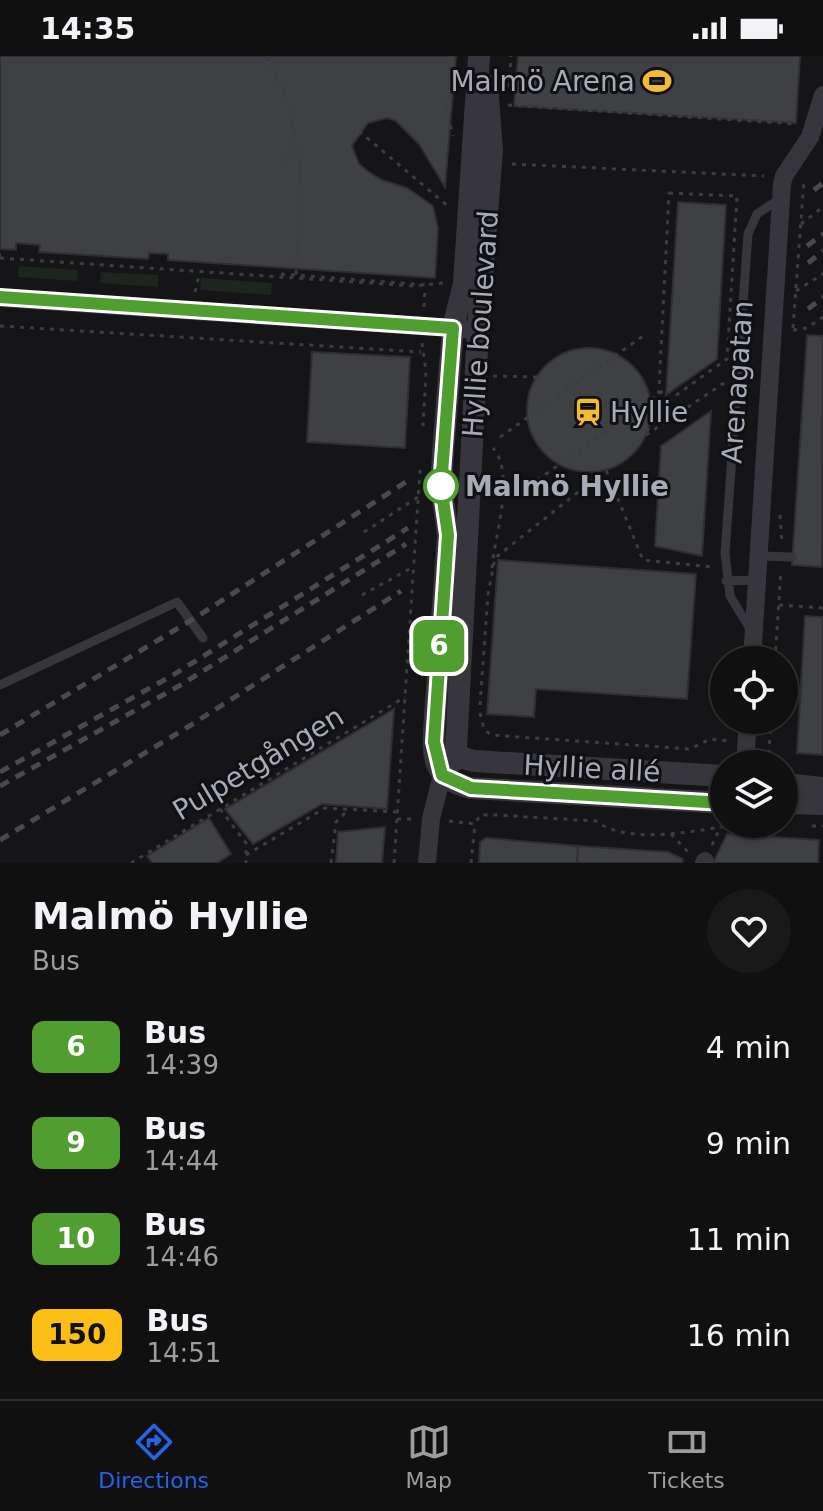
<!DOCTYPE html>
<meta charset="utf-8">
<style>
:root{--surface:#101011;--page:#19191a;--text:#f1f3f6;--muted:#9c9d9f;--line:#303031;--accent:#2563eb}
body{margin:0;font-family:"DejaVu Sans",sans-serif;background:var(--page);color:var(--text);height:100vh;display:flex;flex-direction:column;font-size:30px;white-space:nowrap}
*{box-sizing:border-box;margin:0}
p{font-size:26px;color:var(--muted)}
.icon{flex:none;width:44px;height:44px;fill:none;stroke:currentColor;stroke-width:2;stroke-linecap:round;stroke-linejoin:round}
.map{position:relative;height:807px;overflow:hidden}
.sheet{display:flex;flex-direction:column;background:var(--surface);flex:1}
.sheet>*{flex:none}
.badge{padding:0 16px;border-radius:12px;font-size:28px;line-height:52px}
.buttons{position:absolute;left:710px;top:590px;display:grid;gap:16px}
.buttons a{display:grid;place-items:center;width:88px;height:88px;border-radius:50%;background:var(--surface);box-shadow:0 2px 6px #0004,0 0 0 2px var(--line);font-size:40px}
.map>.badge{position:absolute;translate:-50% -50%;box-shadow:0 0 0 4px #fff}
.round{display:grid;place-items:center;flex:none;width:84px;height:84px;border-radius:42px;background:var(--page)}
.headline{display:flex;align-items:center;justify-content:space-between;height:136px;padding:0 32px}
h1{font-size:38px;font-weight:700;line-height:60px}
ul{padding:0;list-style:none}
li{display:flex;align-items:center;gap:24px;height:96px;padding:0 32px}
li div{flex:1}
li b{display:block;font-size:30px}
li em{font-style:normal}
li .badge{min-width:88px;font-weight:700;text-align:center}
.status{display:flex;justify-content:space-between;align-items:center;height:56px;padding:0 40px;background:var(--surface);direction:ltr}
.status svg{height:22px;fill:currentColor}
.menu{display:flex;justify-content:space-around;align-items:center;height:112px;border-top:2px solid var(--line);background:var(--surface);font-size:22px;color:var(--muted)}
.menu a{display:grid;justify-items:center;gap:4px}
.menu .selected{color:var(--accent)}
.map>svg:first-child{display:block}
.green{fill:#1d251e}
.building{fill:#3f4044;stroke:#2f2f33;stroke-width:2}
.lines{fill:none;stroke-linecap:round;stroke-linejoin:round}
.path{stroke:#3c3d43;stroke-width:3;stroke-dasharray:4 6;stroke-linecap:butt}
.service{stroke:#36363c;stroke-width:9}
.minor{stroke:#36363c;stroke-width:18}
.tertiary{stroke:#36363c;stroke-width:22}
.rail{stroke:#494a51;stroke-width:5;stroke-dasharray:10 8;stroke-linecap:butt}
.line-casing{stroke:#fff;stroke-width:18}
.line{stroke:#509e2f;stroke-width:12}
.stop-dot{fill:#fff;stroke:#509e2f;stroke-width:4}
.labels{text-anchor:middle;stroke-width:6;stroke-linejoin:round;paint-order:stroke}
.poi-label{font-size:28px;fill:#a7abb7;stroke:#101012;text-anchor:end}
.street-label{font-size:28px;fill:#a7abb7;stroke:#101012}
.stop-label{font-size:28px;font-weight:bold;fill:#a7abb7;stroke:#101012;text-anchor:start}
</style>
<div class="status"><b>14:35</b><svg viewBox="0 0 49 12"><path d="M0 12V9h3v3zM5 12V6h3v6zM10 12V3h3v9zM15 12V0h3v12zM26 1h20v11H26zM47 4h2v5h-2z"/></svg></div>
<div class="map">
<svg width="823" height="807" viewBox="0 0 823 807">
<rect width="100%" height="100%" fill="#151517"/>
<path class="green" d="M 19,210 L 78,214 L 77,225 L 18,221 Z
M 101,216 L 158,219 L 158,231 L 100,227 Z
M 201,222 L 272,227 L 271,239 L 200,234 Z"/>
<path class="building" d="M 0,0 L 456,0 L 445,131 L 419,88 L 396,65 L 387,62 L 368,67 L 352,90 L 359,108 L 369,116 L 382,124 L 407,132 L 433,150 L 438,172 L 435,222 L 168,204 L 168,198 L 149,197 L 148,203 L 39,196 L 40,189 L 16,187 L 16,194 L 0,193 Z
M 518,0 L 800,0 L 796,67 L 514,50 Z
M 678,146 L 726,149 L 717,303 L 666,339 Z
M 807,279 L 823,280 L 822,511 L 792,509 Z
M527 354a62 62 0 1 1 124 0a62 62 0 1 1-124 0Z
M 312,296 L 410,301 L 405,392 L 307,386 Z
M 711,355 L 702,500 L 655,490 L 661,390 Z
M 498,504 L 696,518 L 687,643 L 536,633 L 534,661 L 487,658 Z
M 805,560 L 823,561 L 823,699 L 797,697 Z
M 394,653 L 387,753 L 322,748 L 253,788 L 225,753 Z
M 209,762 L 231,798 L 217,807 L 152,807 L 147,800 Z
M 385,771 L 382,807 L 336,807 L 338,776 Z
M 727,778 L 819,784 L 818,807 L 713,807 Z
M 486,782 L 578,790 L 577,807 L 479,807 L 480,786 Z
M 578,790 L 668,796 L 683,803 L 682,807 L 577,807 Z"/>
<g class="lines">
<path class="path" d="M 267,0 L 289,50 L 300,112 L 296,219
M 450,0 L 447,55 L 453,80
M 509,31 L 511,0
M 508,49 L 795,68
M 359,75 L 449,151
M 286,106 L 294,88
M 512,108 L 764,120
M 669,137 L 737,140 L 727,303 L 658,352 Z
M 801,168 L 823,151
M 0,199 L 1,199
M 0,202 L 414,230 L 444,227
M 281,218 L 429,229
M 796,235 L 823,218
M 195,236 L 199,219
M 424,251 L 425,231
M 0,270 L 421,296
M 793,272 L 804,124
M 793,274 L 807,272 L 823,261
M 422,287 L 426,316 L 423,370
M 493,320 L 538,321
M 647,376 L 658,352
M 646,379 L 724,327
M 500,381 L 646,278
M 529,430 L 677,325
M 780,459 L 782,487
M 364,476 L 418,441
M 492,512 C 494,481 516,419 493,392
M 362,539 L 413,511
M 779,549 L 823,552
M 775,604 L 781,514
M 480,649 L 488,538 L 495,502 L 606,414 L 643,504 L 713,511
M 480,657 L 484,673 L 491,679 L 690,693 L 710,683 L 730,685
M 771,664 L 769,695 L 775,708
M 220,753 L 246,787 L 246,807
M 397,763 L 413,763
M 449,765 L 475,768 L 480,759 L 496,759 L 596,765 C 631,791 701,773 742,768
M 812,770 L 823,770
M 671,778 L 689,797
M 712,789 L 721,770
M 246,799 L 325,752 L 397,756
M 131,807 L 405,641
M 331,807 L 336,766 L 349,753
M 394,807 L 420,414
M 471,807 L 475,768"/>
<path class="service" d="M 759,500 L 792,501
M 726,525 L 757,524
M 752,576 L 730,540 L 725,497 L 748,178 L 757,158 L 781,142
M 0,629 L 177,546 L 203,582"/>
<path class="minor" d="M 0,242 L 478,274
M 752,604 L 782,128 L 784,120 L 810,81 L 823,39
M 745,708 L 748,664
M 427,807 L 431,763 L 442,719 L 460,701
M 704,807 L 705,805"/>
<path class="tertiary" d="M 479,0 L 464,227 L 453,272 L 443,396 L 441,430 L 448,479 L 435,659 C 433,696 428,722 471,732 L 724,747
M 487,29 L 492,94 L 478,274 L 456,693 L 460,701 L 474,705 L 724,720
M 784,728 L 823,732
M 784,747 L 823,748"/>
<path class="rail" d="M 814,134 L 823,127
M 807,190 L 823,178
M 808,207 L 823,195
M 808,253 L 823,241
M 0,679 L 190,565 L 409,424
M 0,716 L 173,619 L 408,472
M 0,730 L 179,630 L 406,488
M 0,784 L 183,674 L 401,535"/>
</g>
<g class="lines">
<defs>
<path id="line" d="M 0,241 L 453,272 L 441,430 L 448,479 L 434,686 L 442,719 L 471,732 L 724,747"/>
</defs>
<use href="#line" class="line-casing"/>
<use href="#line" class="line"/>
</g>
<defs>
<symbol id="stadium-bare" viewBox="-9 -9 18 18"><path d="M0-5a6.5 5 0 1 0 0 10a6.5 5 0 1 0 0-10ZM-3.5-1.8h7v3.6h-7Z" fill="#f2bc31" stroke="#101012" stroke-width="2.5" paint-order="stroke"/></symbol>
<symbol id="station-bare" viewBox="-9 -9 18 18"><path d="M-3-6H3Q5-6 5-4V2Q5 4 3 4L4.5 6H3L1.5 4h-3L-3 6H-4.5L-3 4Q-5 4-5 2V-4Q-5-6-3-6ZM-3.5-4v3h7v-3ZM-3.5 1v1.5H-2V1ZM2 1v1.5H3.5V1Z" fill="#f2bc31" stroke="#101012" stroke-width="2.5" paint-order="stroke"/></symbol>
</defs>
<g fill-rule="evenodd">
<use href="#stadium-bare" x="637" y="5" width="40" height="40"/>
<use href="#station-bare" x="568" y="336" width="40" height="40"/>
</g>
<circle class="stop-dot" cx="441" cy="430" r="16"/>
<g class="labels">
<g class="poi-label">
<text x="635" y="35">Malmö Arena</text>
<text x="610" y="366" text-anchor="start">Hyllie</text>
</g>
<g class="street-label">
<text transform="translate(480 268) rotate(-86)" y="10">Hyllie boulevard</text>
<text transform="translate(737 326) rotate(-86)" y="10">Arenagatan</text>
<text transform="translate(258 707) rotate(-31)" y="10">Pulpetgången</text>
<text transform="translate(592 712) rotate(3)" y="10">Hyllie allé</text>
</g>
<g class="stop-label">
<text x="465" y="440">Malmö Hyllie</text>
</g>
</g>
</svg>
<div class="buttons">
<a><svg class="icon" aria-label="locate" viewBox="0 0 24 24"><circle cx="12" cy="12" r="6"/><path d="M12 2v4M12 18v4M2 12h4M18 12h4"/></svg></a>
<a><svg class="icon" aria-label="layers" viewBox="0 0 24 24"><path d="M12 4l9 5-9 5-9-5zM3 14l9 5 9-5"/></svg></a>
</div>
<b class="badge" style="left:439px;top:590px;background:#509e2f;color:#fff">6</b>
</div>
<section class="sheet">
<div class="headline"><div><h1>Malmö Hyllie</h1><p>Bus</p></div><a class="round"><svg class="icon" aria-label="heart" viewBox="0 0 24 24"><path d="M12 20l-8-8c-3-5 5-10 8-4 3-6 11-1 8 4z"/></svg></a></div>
<ul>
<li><span class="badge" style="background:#509e2f;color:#fff">6</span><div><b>Bus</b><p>14:39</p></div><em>4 min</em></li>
<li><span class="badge" style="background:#509e2f;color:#fff">9</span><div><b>Bus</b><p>14:44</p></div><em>9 min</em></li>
<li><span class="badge" style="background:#509e2f;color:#fff">10</span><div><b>Bus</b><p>14:46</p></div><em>11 min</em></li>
<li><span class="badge" style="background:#fbbf15;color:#111">150</span><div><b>Bus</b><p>14:51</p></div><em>16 min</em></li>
</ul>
</section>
<nav class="menu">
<a class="selected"><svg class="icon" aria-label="directions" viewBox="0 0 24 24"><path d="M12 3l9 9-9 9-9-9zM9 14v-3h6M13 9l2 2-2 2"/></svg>Directions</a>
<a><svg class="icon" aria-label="map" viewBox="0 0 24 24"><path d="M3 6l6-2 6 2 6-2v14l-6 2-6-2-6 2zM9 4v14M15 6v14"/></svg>Map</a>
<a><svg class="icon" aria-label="tickets" viewBox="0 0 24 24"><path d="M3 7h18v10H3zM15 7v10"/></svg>Tickets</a>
</nav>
